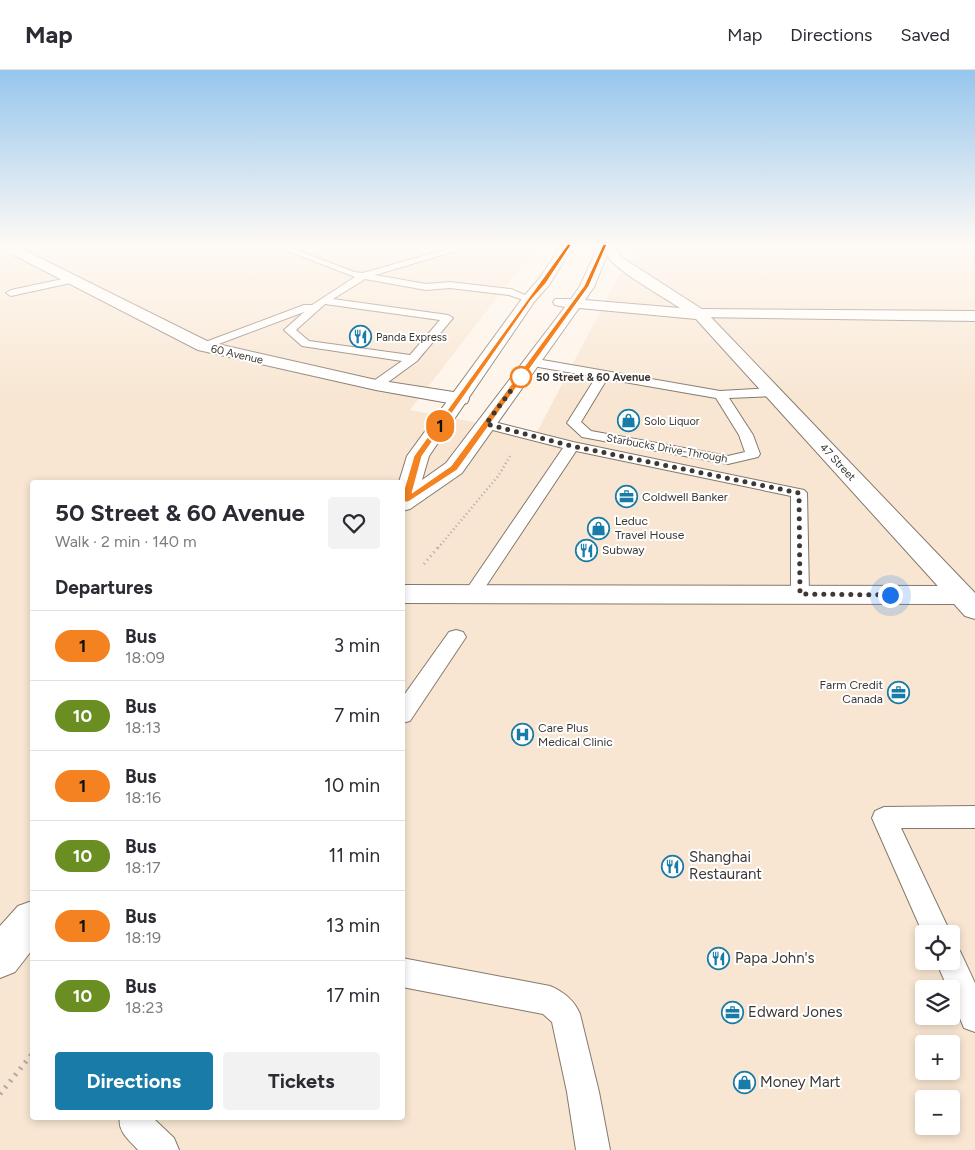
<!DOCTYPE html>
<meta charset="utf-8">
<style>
:root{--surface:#fff;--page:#f2f2f3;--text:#2b2b33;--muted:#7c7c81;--line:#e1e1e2;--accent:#197ba7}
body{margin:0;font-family:Figtree,sans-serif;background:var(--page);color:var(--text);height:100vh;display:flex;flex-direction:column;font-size:19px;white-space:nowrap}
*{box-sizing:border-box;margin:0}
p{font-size:16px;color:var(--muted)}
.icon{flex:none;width:28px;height:28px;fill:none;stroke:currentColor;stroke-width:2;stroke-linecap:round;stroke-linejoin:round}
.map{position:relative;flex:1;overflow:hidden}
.side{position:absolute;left:30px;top:410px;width:375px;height:640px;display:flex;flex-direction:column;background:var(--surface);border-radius:5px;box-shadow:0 2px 8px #0003}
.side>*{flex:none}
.badge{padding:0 10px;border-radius:16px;font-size:18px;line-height:32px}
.buttons{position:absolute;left:915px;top:855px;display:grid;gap:10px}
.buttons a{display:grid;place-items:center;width:45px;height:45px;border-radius:5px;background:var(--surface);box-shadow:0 2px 8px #0003;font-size:25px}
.you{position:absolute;width:25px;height:25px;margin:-12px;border:4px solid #fff;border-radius:50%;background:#1a73e8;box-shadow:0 0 0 8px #1a73e833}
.map>.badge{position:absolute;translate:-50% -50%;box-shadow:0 0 0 2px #fff}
h2{padding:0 25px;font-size:19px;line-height:45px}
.round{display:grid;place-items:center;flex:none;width:52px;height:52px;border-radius:5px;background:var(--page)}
.summary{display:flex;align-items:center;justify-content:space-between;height:85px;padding:0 25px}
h1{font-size:24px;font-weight:700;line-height:38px}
.cta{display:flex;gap:10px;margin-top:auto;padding:10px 25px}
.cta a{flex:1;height:58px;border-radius:5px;background:var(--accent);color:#fff;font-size:20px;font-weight:700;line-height:58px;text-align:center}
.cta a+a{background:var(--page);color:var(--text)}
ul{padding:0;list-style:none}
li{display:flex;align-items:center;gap:15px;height:70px;padding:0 25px;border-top:1px solid var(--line)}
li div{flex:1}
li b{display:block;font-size:19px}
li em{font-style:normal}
li .badge{min-width:55px;font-weight:700;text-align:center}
header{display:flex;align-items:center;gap:30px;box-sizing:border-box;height:70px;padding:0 25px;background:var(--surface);border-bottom:1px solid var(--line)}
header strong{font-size:24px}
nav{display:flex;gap:28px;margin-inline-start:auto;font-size:18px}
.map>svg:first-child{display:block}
.built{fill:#f8e6d2;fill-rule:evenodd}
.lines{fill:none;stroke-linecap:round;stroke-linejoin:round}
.lane-casing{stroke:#85796d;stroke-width:2}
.street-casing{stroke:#85796d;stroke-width:2}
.secondary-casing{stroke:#85796d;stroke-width:2}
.path-far2{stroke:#b0a89f;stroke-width:2.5;stroke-dasharray:1 3;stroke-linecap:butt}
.path-far1{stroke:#b0a89f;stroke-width:3;stroke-dasharray:1 4;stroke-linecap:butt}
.path{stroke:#b0a89f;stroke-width:5;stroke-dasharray:2 6;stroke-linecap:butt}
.lane{fill:#fff;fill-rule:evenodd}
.street{fill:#fff;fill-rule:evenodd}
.secondary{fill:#fff;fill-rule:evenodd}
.line{fill:#f58220;stroke:#fff}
.walk{stroke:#3d3833;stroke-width:5;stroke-dasharray:0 9}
.stop-dot{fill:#fff;stroke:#f58220;stroke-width:2.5}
.labels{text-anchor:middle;stroke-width:4;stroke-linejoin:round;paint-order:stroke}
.far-poi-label{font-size:11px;fill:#3d3833;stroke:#fff;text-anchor:start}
.far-street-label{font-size:11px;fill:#3d3833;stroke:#fff}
.far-stop-label{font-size:11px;font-weight:bold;fill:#3d3833;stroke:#fff;text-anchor:start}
.poi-label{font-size:12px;fill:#3d3833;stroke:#fff;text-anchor:start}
.near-poi-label{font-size:15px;fill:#3d3833;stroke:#fff;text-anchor:start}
</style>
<header>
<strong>Map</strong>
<nav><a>Map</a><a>Directions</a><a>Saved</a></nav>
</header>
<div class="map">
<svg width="975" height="1080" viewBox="0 0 975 1080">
<rect width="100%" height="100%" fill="#fef4e9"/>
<path class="built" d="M 0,175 L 538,175 L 410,340 L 536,364 L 635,175 L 975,175 L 975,1080 L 0,1080 ZM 32,412 L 402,412 L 402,1048 L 32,1048 ZM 924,864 L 951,864 L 951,891 L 924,891 ZM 924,919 L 951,919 L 951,946 L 924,946 ZM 924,974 L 951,974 L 951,1001 L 924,1001 ZM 924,1029 L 951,1029 L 951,1056 L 924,1056 Z"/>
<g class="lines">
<defs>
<path id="lane" d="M 272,175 L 284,175 L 354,202 L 363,203 L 462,175 L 476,175 L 375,205 L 426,214 L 450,212 L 511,219 L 534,229 L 529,232 L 509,225 L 450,218 L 426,220 L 365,209 L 333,229 L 448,245 L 453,248 L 417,291 L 380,318 L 376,319 L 370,315 L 372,312 L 402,291 L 302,276 L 284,260 L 304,242 L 208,278 L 200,278 L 198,276 L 200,274 L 304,235 L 312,235 L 355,207 ZM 325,234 L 440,250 L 410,285 L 309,271 L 296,260 Z
M 72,207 L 77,210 L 75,212 L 11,226 L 6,223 L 11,220 Z
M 531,288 L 720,321 L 773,318 L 779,322 L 773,326 L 729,328 L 753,365 L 760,384 L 758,387 L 728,394 L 582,367 L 567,353 L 596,307 L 527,295 L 525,292 ZM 607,309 L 716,328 L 739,365 L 745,382 L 728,386 L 591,361 L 581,352 Z
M 486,350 L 573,372 L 804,420 L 807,423 L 809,524 L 806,528 L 800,530 L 794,528 L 791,524 L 791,426 L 576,381 L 478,528 L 472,530 L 466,528 L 463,524 L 466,520 L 563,378 L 481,357 L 479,354 Z
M 456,560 L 463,562 L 466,567 L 410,651 L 402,653 L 402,628 L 449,562 Z
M 975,736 L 975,758 L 901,758 L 951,864 L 924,864 L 924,866 L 872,748 L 875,741 L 884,737 Z
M 951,877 L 960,881 L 975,913 L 975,962 L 964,958 L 951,927 L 951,919 L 948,919 L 936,891 L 951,891 Z
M 402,888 L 550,916 C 564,922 574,930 580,944 L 599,1022 L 610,1080 L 576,1080 L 567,1022 L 552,952 L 543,944 L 402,917 Z
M 120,1048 L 153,1048 L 174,1068 L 179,1080 L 138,1080 C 130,1071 117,1061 120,1048 Z"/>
<path id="street" d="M 0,175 L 14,175 L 209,272 L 376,310 L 460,323 L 467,325 L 469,329 L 467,333 L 460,335 L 376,320 L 198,280 L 0,178 Z
M 700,239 L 975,241 L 975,251 L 695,247 L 692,244 L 695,241 Z
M 402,515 L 961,516 L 971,519 L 974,525 L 971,531 L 961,534 L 402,533 Z"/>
<path id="secondary" d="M 562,175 L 574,175 L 549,215 L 534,232 L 429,386 L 422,410 L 446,393 L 565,237 L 555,235 L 553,232 L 555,229 L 571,229 L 580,216 L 599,175 L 615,175 L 621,187 L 705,241 L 975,523 L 975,549 L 965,546 L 696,249 L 579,238 L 462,403 L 410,439 L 402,441 L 402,412 L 399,412 L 407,386 L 524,226 L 539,209 ZM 607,185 C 613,199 665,228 680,238 L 585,230 L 594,217 Z
M 32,831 L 32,880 L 15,902 L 0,908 L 0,856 L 18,836 Z"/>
</defs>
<use href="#lane" class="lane-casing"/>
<use href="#street" class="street-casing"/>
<use href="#secondary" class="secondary-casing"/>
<path class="path-far2" d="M 438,478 L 499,405 L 510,386"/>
<path class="path-far1" d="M 424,494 L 439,476"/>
<path class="path" d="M 0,1024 L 32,984"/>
<use href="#lane" class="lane"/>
<use href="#street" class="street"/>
<use href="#secondary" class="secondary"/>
</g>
<linearGradient id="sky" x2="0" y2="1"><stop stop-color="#96c6ed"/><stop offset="0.54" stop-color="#fffaf5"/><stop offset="1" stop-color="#fffaf5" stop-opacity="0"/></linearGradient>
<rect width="975" height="326" fill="url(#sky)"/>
<path class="line" d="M 568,174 L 571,175 L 546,213 L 531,230 L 422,386 L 412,423 L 451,396 L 584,216 L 603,175 L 607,174 L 589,216 L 457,400 L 408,432 L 403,432 L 401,430 L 414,386 Z"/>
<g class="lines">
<path class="walk" d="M 521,307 L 486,354 L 572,376 L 799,423 L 800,524 L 890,525"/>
</g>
<defs>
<symbol id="restaurant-ring" viewBox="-11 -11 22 22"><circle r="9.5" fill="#fff" stroke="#197ba7" stroke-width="1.5"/><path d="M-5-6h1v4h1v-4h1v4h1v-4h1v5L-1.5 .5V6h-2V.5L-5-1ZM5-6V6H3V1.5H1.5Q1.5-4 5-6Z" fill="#197ba7"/></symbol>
<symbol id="shop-ring" viewBox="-11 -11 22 22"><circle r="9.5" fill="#fff" stroke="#197ba7" stroke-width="1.5"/><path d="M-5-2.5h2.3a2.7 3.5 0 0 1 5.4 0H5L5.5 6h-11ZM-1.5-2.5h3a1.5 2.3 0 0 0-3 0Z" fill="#197ba7"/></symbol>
<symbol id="office-ring" viewBox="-11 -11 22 22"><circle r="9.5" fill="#fff" stroke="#197ba7" stroke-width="1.5"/><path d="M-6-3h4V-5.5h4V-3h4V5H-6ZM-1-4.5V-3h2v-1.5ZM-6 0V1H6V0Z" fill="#197ba7"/></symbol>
<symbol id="hospital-ring" viewBox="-11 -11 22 22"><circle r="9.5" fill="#fff" stroke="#197ba7" stroke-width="1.5"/><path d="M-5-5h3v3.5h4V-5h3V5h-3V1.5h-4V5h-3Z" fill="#197ba7"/></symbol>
</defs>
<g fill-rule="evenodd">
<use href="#restaurant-ring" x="348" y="254" width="25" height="25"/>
<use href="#shop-ring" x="616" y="338" width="25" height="25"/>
<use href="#office-ring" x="614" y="414" width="25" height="25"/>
<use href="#shop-ring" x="586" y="446" width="25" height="25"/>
<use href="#restaurant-ring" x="574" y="468" width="25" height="25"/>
<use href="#office-ring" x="886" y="610" width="25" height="25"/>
<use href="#hospital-ring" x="510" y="652" width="25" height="25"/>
<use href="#restaurant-ring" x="660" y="784" width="25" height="25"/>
<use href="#restaurant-ring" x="706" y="876" width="25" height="25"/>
<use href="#office-ring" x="720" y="930" width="25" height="25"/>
<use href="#shop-ring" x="732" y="1000" width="25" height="25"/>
</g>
<circle class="stop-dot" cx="521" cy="307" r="10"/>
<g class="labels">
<g class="far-poi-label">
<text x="376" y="271">Panda Express</text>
<text x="644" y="355">Solo Liquor</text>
</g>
<g class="far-street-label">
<text transform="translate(237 284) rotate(13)" y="4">60 Avenue</text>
<text transform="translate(667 378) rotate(10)" y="4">Starbucks Drive-Through</text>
<text transform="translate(838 392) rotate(47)" y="4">47 Street</text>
</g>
<g class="far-stop-label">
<text x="536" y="311">50 Street &amp; 60 Avenue</text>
</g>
<g class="poi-label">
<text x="642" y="431">Coldwell Banker</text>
<text x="615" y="455">Leduc<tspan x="615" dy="14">Travel House</tspan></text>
<text x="602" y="484">Subway</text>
<text x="883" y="619" text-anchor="end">Farm Credit<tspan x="883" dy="14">Canada</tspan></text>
<text x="538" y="662">Care Plus<tspan x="538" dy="14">Medical Clinic</tspan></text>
</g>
<g class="near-poi-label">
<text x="689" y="792">Shanghai<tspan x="689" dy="17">Restaurant</tspan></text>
<text x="735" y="893">Papa John's</text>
<text x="748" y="947">Edward Jones</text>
<text x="760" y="1017">Money Mart</text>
</g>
</g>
</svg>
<div class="buttons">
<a><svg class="icon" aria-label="locate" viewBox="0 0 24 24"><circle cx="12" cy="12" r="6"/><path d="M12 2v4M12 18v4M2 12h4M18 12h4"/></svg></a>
<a><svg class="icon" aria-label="layers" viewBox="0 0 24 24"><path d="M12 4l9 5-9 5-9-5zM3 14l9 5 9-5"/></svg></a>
<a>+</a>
<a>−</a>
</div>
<div class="you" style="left:890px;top:525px"></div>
<b class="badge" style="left:440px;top:356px;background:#f58220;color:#111">1</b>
<section class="side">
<div class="summary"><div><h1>50 Street &amp; 60 Avenue</h1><p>Walk · 2 min · 140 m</p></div><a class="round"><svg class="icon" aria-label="heart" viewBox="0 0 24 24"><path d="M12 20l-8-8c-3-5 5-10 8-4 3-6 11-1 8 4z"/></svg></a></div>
<h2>Departures</h2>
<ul>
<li><span class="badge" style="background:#f58220;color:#111">1</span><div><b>Bus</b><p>18:09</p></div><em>3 min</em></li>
<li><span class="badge" style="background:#6b8e23;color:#fff">10</span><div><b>Bus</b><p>18:13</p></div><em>7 min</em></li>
<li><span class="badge" style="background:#f58220;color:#111">1</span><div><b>Bus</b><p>18:16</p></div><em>10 min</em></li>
<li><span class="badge" style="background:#6b8e23;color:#fff">10</span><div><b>Bus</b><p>18:17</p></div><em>11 min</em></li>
<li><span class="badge" style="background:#f58220;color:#111">1</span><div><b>Bus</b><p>18:19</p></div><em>13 min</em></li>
<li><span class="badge" style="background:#6b8e23;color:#fff">10</span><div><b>Bus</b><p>18:23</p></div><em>17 min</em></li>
</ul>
<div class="cta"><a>Directions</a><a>Tickets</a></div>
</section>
</div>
